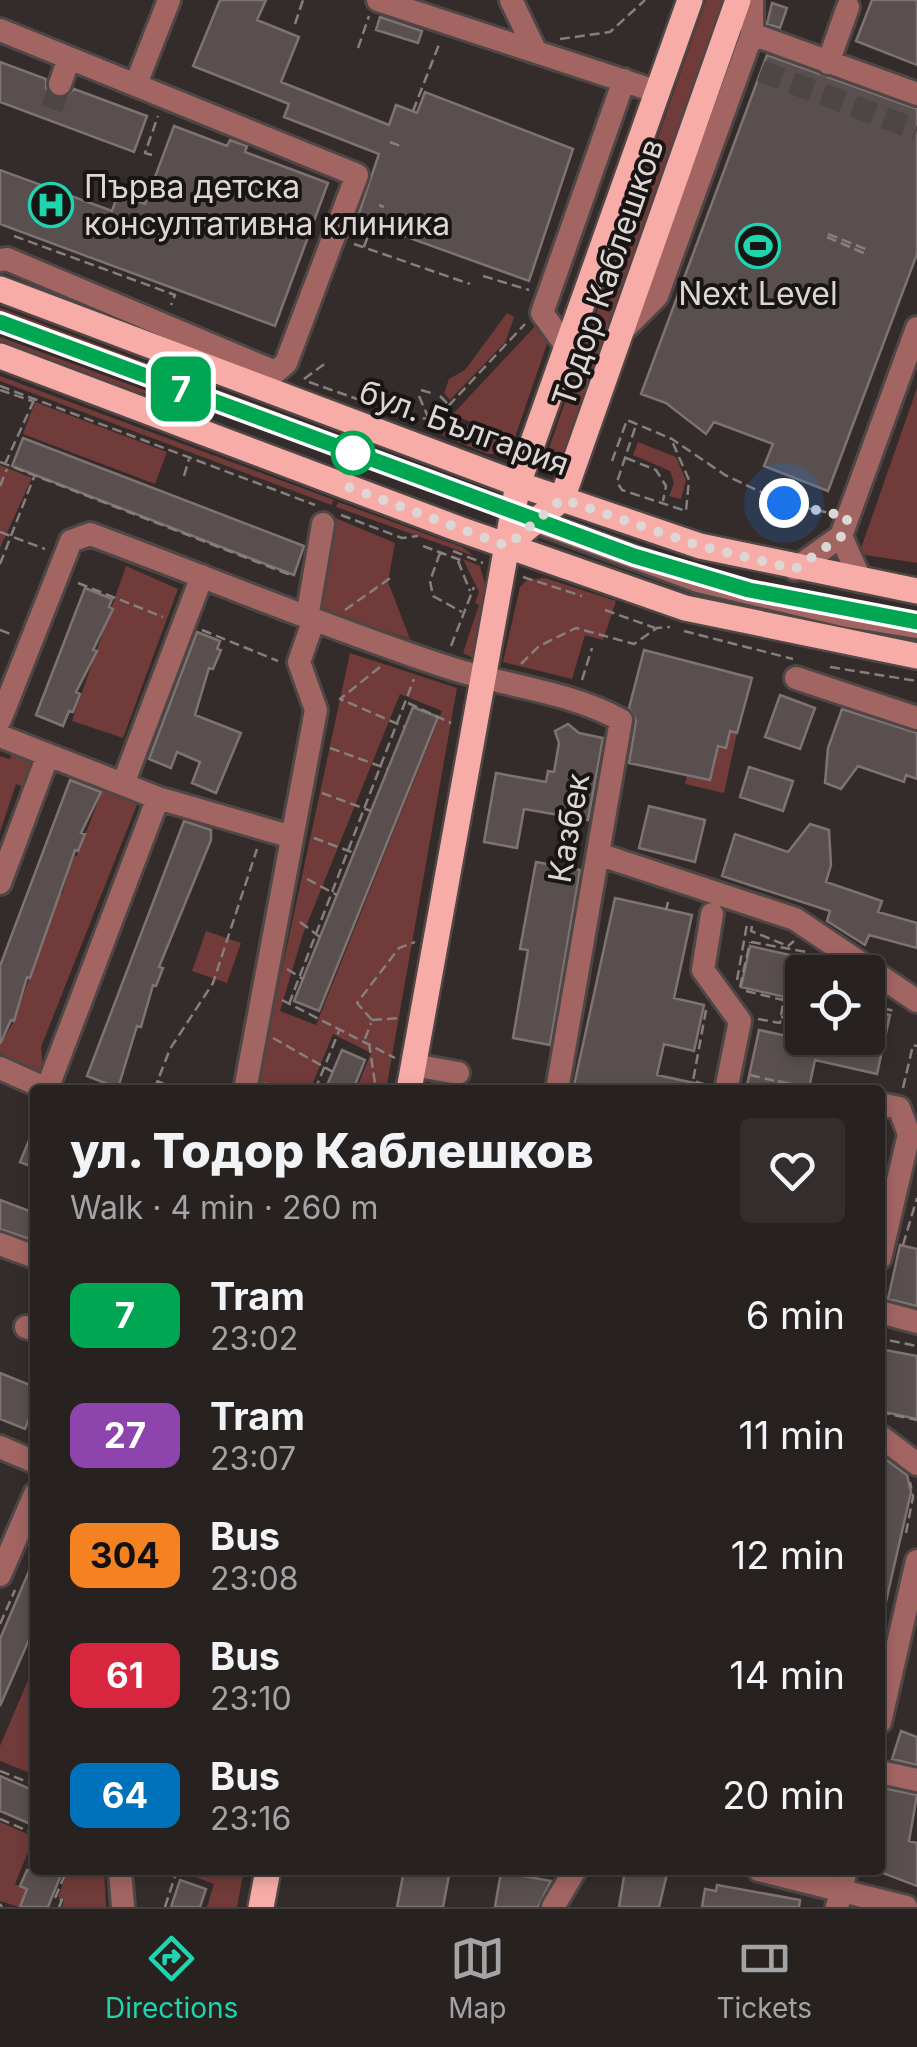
<!DOCTYPE html>
<meta charset="utf-8">
<style>
:root{--surface:#272120;--page:#332e2d;--text:#f1f3f6;--muted:#a4a3a5;--line:#433e3e;--accent:#1fd5b0}
body{margin:0;font-family:Inter,sans-serif;background:var(--page);color:var(--text);height:100vh;display:flex;flex-direction:column;font-size:38px;white-space:nowrap}
*{box-sizing:border-box;margin:0}
p{font-size:32px;color:var(--muted)}
.icon{flex:none;width:55px;height:55px;fill:none;stroke:currentColor;stroke-width:2;stroke-linecap:round;stroke-linejoin:round}
.map{position:relative;flex:1;overflow:hidden}
.details{position:absolute;left:30px;top:1085px;width:855px;height:790px;display:flex;flex-direction:column;background:var(--surface);border-radius:10px;box-shadow:0 5px 15px #0003,0 0 0 2px var(--line)}
.details>*{flex:none}
.badge{padding:0 20px;border-radius:15px;font-size:35px;line-height:65px}
.fabs{position:absolute;left:785px;top:955px;display:grid;gap:20px}
.fabs a{display:grid;place-items:center;width:100px;height:100px;border-radius:10px;background:var(--surface);box-shadow:0 5px 15px #0003,0 0 0 2px var(--line);font-size:50px}
.you{position:absolute;width:50px;height:50px;margin:-25px;border:8px solid #fff;border-radius:50%;background:#1a73e8;box-shadow:0 0 0 15px #1a73e833}
.map>.badge{position:absolute;translate:-50% -50%;box-shadow:0 0 0 5px #fff}
.round{display:grid;place-items:center;flex:none;width:105px;height:105px;border-radius:10px;background:var(--page)}
.head{display:flex;align-items:center;justify-content:space-between;height:170px;padding:0 40px}
h1{font-size:48px;font-weight:800;line-height:75px}
ul{padding:0;list-style:none}
li{display:flex;align-items:center;gap:30px;height:120px;padding:0 40px}
li div{flex:1}
li b{display:block;font-size:38px}
li em{font-style:normal}
li .badge{min-width:110px;font-weight:700;text-align:center}
.menu{display:flex;justify-content:space-around;align-items:center;height:140px;border-top:2px solid var(--line);background:var(--surface);font-size:28px;color:var(--muted)}
.menu a{display:grid;justify-items:center;gap:5px}
.menu .selected{color:var(--accent)}
.map>svg:first-child{display:block}
.green{fill:#703b38;fill-rule:evenodd}
.building{fill:#594f4f;stroke:#7d7372;stroke-width:2.5}
.lines{fill:none;stroke-linecap:round;stroke-linejoin:round}
.minor-tunnel{stroke:#4d4644;stroke-width:22;stroke-dasharray:22 11;stroke-linecap:butt}
.minor-casing{stroke:#4f4746;stroke-width:28}
.major-casing{stroke:#4f4746;stroke-width:30}
.path{stroke:#867f7e;stroke-width:2.5;stroke-dasharray:10 5;stroke-linecap:butt}
.minor{stroke:#a26562;stroke-width:22}
.major{stroke:#f8aca7;stroke-width:25}
.tram{stroke:#857e7d;stroke-width:2.5}
.line-casing{stroke:#fff;stroke-width:22}
.line{stroke:#00a651;stroke-width:15}
.walk{stroke:#dcd6d5;stroke-width:10;stroke-dasharray:0 18}
.stop-dot{fill:#fff;stroke:#00a651;stroke-width:5}
.labels{text-anchor:middle;stroke-width:8;stroke-linejoin:round;paint-order:stroke}
.poi-label{font-size:32px;fill:#dcd6d5;stroke:#191515;text-anchor:start}
.street-label{font-size:32px;fill:#dcd6d5;stroke:#191515}
</style>
<div class="map">
<svg width="917" height="1907" viewBox="0 0 917 1907">
<rect width="100%" height="100%" fill="#342c2b"/>
<path class="green" d="M 706,0 L 724,0 L 560,471 L 549,476 L 543,465 Z
M 0,308 L 355,441 L 351,450 L 0,317 Z
M 507,313 L 514,317 L 506,341 L 450,400 L 444,393 L 449,379 L 465,370 Z
M 540,321 L 549,338 L 512,446 L 506,453 L 488,454 L 443,436 L 445,427 L 482,441 L 487,428 L 452,415 Z
M 0,337 L 174,401 L 109,385 L 0,344 Z
M 0,376 L 334,500 L 331,505 L 0,381 Z
M 917,388 L 917,563 L 859,554 Z
M 35,402 L 167,452 L 155,484 L 23,434 Z
M 638,442 L 676,457 L 686,480 L 681,499 L 669,496 L 674,483 L 670,471 L 633,455 Z
M 0,465 L 32,478 L 0,548 Z
M 338,502 L 462,547 L 474,556 L 336,507 Z
M 333,517 L 395,543 L 388,582 L 410,639 L 318,609 Z
M 463,559 L 480,566 L 486,588 L 473,658 L 463,653 L 479,605 L 475,603 L 479,592 Z
M 126,566 L 178,589 L 123,738 L 72,721 Z
M 545,578 L 616,601 L 603,640 L 585,635 L 572,679 L 503,662 L 520,587 L 527,580 Z
M 350,653 L 457,688 L 386,1090 L 356,1090 L 371,1053 L 333,1034 L 310,1090 L 256,1090 ZM 400,694 L 442,711 L 316,1025 L 280,1011 L 303,934 Z
M 657,715 L 737,733 L 724,793 L 685,784 L 687,775 L 710,780 L 718,746 L 726,748 Z
M 15,744 L 45,756 L 32,791 L 16,784 L 0,832 L 0,756 L 10,759 Z
M 101,781 L 142,792 L 41,1047 L 43,1069 L 34,1074 L 0,1053 L 0,1037 L 4,1038 L 14,1021 L 59,893 L 62,894 L 73,855 L 77,856 L 102,791 Z
M 206,931 L 241,943 L 227,983 L 192,971 Z
M 35,1664 L 35,1775 L 0,1761 L 0,1746 Z
M 0,1822 L 34,1837 L 15,1884 L 26,1890 L 19,1907 L 0,1901 Z
M 68,1870 L 104,1871 L 106,1907 L 62,1907 L 64,1900 L 58,1897 Z
M 176,1870 L 244,1870 L 237,1907 L 207,1907 L 214,1884 Z"/>
<path class="building" d="M 220,0 L 266,0 L 257,20 L 299,37 L 281,82 L 389,125 L 396,105 L 417,113 L 425,92 L 573,149 L 529,281 L 357,219 L 379,154 L 284,117 L 289,104 L 193,66 Z
M 872,0 L 917,0 L 917,65 L 856,41 Z
M 772,3 L 787,8 L 780,28 L 767,24 Z
M 380,17 L 422,31 L 418,43 L 376,30 Z
M 767,55 L 917,109 L 917,254 L 828,491 L 764,466 L 773,444 L 714,422 L 706,434 L 666,403 L 641,394 Z
M 0,62 L 46,79 L 46,88 L 54,98 L 64,98 L 74,89 L 147,116 L 134,152 L 0,102 Z
M 174,126 L 227,146 L 230,140 L 247,146 L 245,152 L 328,183 L 275,326 L 0,224 L 0,170 L 112,211 L 118,194 L 145,204 Z
M 23,438 L 304,546 L 294,575 L 12,466 Z
M 85,588 L 112,599 L 109,607 L 113,609 L 93,650 L 97,651 L 76,692 L 80,694 L 73,712 L 69,711 L 63,726 L 36,715 Z
M 197,632 L 220,641 L 217,649 L 221,650 L 213,669 L 209,668 L 195,715 L 241,733 L 216,793 L 192,783 L 200,762 L 177,752 L 171,768 L 149,759 Z
M 644,650 L 752,678 L 737,733 L 730,731 L 726,748 L 718,746 L 710,780 L 629,763 L 636,721 L 629,708 Z
M 780,695 L 815,708 L 800,749 L 765,737 Z
M 413,707 L 438,717 L 319,1011 L 294,1001 Z
M 842,709 L 917,733 L 917,779 L 906,775 L 904,782 L 858,766 L 841,789 L 825,783 L 828,748 Z
M 568,724 L 579,733 L 603,738 L 588,820 L 524,809 L 517,848 L 484,842 L 496,773 L 546,782 L 548,771 L 554,772 L 559,743 L 555,731 Z
M 749,767 L 793,781 L 783,811 L 740,797 Z
M 70,780 L 101,792 L 81,833 L 85,834 L 78,851 L 75,850 L 30,978 L 27,977 L 14,1021 L 11,1020 L 0,1044 L 0,966 Z
M 649,806 L 705,820 L 695,862 L 639,848 Z
M 184,821 L 211,830 L 211,840 L 159,967 L 163,968 L 156,986 L 153,985 L 141,1027 L 137,1026 L 118,1088 L 87,1076 Z
M 810,824 L 829,830 L 831,865 L 826,882 L 882,901 L 878,912 L 917,923 L 917,948 L 869,935 L 865,945 L 827,921 L 830,911 L 722,876 L 735,834 L 788,852 Z
M 536,862 L 580,870 L 550,1045 L 513,1038 L 528,950 L 520,949 Z
M 615,898 L 692,915 L 674,998 L 704,1005 L 694,1051 L 664,1044 L 657,1075 L 699,1084 L 698,1090 L 573,1090 Z
M 750,946 L 812,960 L 809,972 L 802,972 L 802,1001 L 741,987 Z
M 868,1010 L 890,1015 L 877,1074 L 815,1060 L 809,1088 L 779,1081 L 778,1090 L 746,1090 L 759,1030 L 819,1043 L 820,1038 L 868,1038 Z
M 342,1050 L 365,1060 L 353,1090 L 325,1090 Z
M 35,1126 L 35,1168 L 20,1162 Z
M 0,1200 L 35,1213 L 35,1241 L 0,1229 Z
M 900,1245 L 917,1249 L 917,1306 L 888,1299 Z
M 880,1349 L 917,1356 L 917,1419 L 880,1411 Z
M 0,1373 L 35,1387 L 35,1404 L 25,1429 L 0,1419 Z
M 880,1455 L 907,1475 L 911,1492 L 885,1606 L 880,1605 Z
M 35,1557 L 35,1626 L 0,1706 L 0,1639 Z
M 901,1731 L 917,1737 L 917,1765 L 892,1759 Z
M 0,1776 L 35,1791 L 35,1826 L 0,1811 Z
M 883,1788 L 917,1795 L 909,1841 L 917,1843 L 917,1886 L 880,1872 Z
M 27,1870 L 63,1870 L 48,1907 L 20,1907 L 27,1889 L 20,1886 Z
M 404,1870 L 450,1870 L 443,1907 L 397,1907 Z
M 625,1870 L 668,1870 L 659,1907 L 619,1907 Z
M 501,1872 L 551,1881 L 538,1907 L 495,1907 Z
M 180,1880 L 206,1889 L 200,1907 L 171,1907 Z
M 717,1885 L 800,1900 L 799,1907 L 702,1907 L 705,1889 L 716,1891 Z"/>
<g class="lines">
<path class="minor-tunnel" d="M 761,71 L 917,130
M 52,109 L 60,84"/>
<defs>
<path id="minor" d="M 378,0 L 658,92
M 511,0 L 534,48
M 0,30 L 357,175 L 286,363 L 273,374 L 251,383
M 752,34 L 917,94
M 828,63 L 848,7
M 60,84 L 69,58
M 136,84 L 169,0
M 0,260 L 7,259 L 275,372
M 621,332 L 657,296 L 752,34 L 752,0
M 566,346 L 542,313 L 624,80
M 521,516 L 698,581 L 848,616 L 917,627
M 841,536 L 861,581
M 795,569 L 841,536 L 917,328
M 307,618 L 323,524
M 796,678 L 917,718
M 0,720 L 71,541 L 90,534 C 209,578 326,627 447,667 C 503,686 569,691 621,720 L 557,1090
M 0,736 L 158,798 L 292,837
M 123,784 L 202,576
M 598,854 L 795,919 L 917,1001
M 0,883 L 48,755
M 712,914 L 703,970 L 740,1021 L 726,1090
M 413,1065 L 458,1073
M 0,1068 L 49,1090
M 47,1089 L 158,798
M 245,1090 L 316,710 L 299,662 L 313,622
M 880,1104 L 899,1108 L 909,1134 L 880,1258
M 0,1244 L 35,1257
M 880,1312 L 917,1322
M 26,1327 L 35,1330
M 880,1436 L 917,1464
M 0,1447 L 35,1462
M 0,1575 L 35,1494
M 880,1722 L 917,1561
M 880,1772 L 917,1780
M 120,1870 L 123,1907
M 759,1870 L 906,1907
M 553,1907 L 575,1870
M 837,1907 L 846,1870"/>
<path id="major" d="M 0,289 L 518,484 L 700,546 L 917,591
M 0,356 L 459,529 L 685,608 L 917,656
M 507,545 L 562,499 L 738,0
M 409,1090 L 518,484 L 690,0
M 261,1907 L 268,1870"/>
</defs>
<use href="#minor" class="minor-casing"/>
<use href="#major" class="major-casing"/>
<path class="path" d="M 295,24 L 303,0
M 560,39 L 610,32 L 645,0
M 358,48 L 369,16
M 413,111 L 440,42
M 390,142 L 400,146
M 152,155 L 145,153 L 158,116
M 379,205 L 384,207
M 828,234 L 868,250
M 14,236 L 175,295 L 171,305
M 827,237 L 866,254
M 354,244 L 470,284
M 364,247 L 372,224
M 483,276 L 529,290
M 304,379 L 327,362
M 309,382 L 414,419 L 437,418 L 484,434
M 0,386 L 315,505
M 0,390 L 32,401
M 421,390 L 431,393
M 419,396 L 428,417
M 440,396 L 449,405
M 438,417 L 525,324
M 635,428 L 617,482 L 622,490 L 686,511 L 689,480 L 672,441
M 626,458 L 656,470 L 666,486 L 663,501
M 612,461 L 627,420 L 672,439 L 725,475 L 784,503 L 830,513
M 0,462 L 293,576
M 5,464 L 35,398
M 184,476 L 189,459
M 0,486 L 7,469
M 341,515 L 402,538 L 418,536
M 0,532 L 45,549
M 423,546 L 463,561
M 453,551 L 483,563
M 440,553 L 430,581 L 433,596 L 462,612
M 458,561 L 470,591
M 0,564 L 34,477
M 523,577 L 582,596
M 78,583 L 163,617
M 345,610 L 393,576
M 605,610 L 655,628
M 0,630 L 13,635
M 202,630 L 278,661
M 684,631 L 793,659
M 451,646 L 474,587
M 521,664 L 539,646 L 576,628 L 634,644 L 657,628 L 670,627
M 380,667 L 340,699 L 405,727
M 830,667 L 917,681
M 582,680 L 592,648
M 408,703 L 451,723
M 330,748 L 388,769
M 322,793 L 371,811
M 314,838 L 354,853
M 307,879 L 337,895
M 666,910 L 668,902
M 300,922 L 320,937
M 752,926 L 751,931 L 788,946 L 794,941
M 751,942 L 807,952
M 818,961 L 830,972
M 287,969 L 303,979
M 809,972 L 813,955
M 737,980 L 747,924
M 740,987 L 750,942
M 746,991 L 783,1000
M 868,997 L 882,1002
M 282,1000 L 395,1058
M 783,1002 L 802,1006 L 802,1002
M 289,1004 L 414,679
M 868,1005 L 895,1011
M 706,1010 L 693,1081 L 707,1085
M 781,1017 L 802,1021
M 758,1019 L 780,1023 L 784,996
M 372,1020 L 357,1003 L 399,948 L 415,942
M 372,1020 L 399,1018
M 784,1031 L 802,1035
M 273,1038 L 333,1072
M 365,1039 L 371,1023
M 369,1043 L 376,1090
M 750,1075 L 780,1082
M 157,1081 L 178,1090
M 265,1083 L 277,1090
M 903,1088 L 913,1045 L 917,1046
M 154,1090 L 170,1049 L 213,983 L 257,849
M 315,1090 L 339,1031
M 781,1090 L 782,1082
M 903,1245 L 917,1198
M 882,1332 L 882,1339 L 917,1346
M 880,1412 L 917,1420
M 906,1533 L 913,1497 L 910,1482
M 0,1624 L 15,1590
M 0,1771 L 35,1785
M 30,1782 L 35,1769
M 0,1819 L 35,1834
M 0,1904 L 2,1907
M 59,1907 L 62,1900 L 55,1898 L 67,1870
M 165,1907 L 177,1870"/>
<use href="#minor" class="minor"/>
<use href="#major" class="major"/>
<path class="tram" d="M 0,322 L 634,556 L 749,590 L 917,622"/>
</g>
<g class="lines">
<defs>
<path id="line" d="M 0,322 L 634,556 L 749,590 L 917,622"/>
</defs>
<use href="#line" class="line-casing"/>
<use href="#line" class="line"/>
<path class="walk" d="M 353,453 L 348,487 L 507,546 L 562,499 L 700,546 L 795,569 L 842,536 L 848,517 L 784,503"/>
</g>
<defs>
<symbol id="hospital-ring" viewBox="-11 -11 22 22"><circle r="9.5" fill="#191515" stroke="#1fd5b0" stroke-width="1.5"/><path d="M-5-5h3v3.5h4V-5h3V5h-3V1.5h-4V5h-3Z" fill="#1fd5b0"/></symbol>
<symbol id="stadium-ring" viewBox="-11 -11 22 22"><circle r="9.5" fill="#191515" stroke="#1fd5b0" stroke-width="1.5"/><path d="M0-5a6.5 5 0 1 0 0 10a6.5 5 0 1 0 0-10ZM-3.5-1.8h7v3.6h-7Z" fill="#1fd5b0"/></symbol>
</defs>
<g fill-rule="evenodd">
<use href="#hospital-ring" x="26" y="180" width="50" height="50"/>
<use href="#stadium-ring" x="733" y="221" width="50" height="50"/>
</g>
<circle class="stop-dot" cx="353" cy="453" r="20"/>
<g class="labels">
<g class="poi-label">
<text x="84" y="198">Първа детска<tspan x="84" dy="37">консултативна клиника</tspan></text>
<text x="758" y="305" text-anchor="middle">Next Level</text>
</g>
<g class="street-label">
<text transform="translate(608 273) rotate(-71)" y="11">Тодор Каблешков</text>
<text transform="translate(464 428) rotate(20)" y="11">бул. България</text>
<text transform="translate(569 828) rotate(-80)" y="11">Казбек</text>
</g>
</g>
</svg>
<div class="fabs">
<a><svg class="icon" aria-label="locate" viewBox="0 0 24 24"><circle cx="12" cy="12" r="6"/><path d="M12 2v4M12 18v4M2 12h4M18 12h4"/></svg></a>
</div>
<div class="you" style="left:784px;top:503px"></div>
<b class="badge" style="left:181px;top:389px;background:#00a651;color:#fff">7</b>
<section class="details">
<div class="head"><div><h1>ул. Тодор Каблешков</h1><p>Walk · 4 min · 260 m</p></div><a class="round"><svg class="icon" aria-label="heart" viewBox="0 0 24 24"><path d="M12 20l-8-8c-3-5 5-10 8-4 3-6 11-1 8 4z"/></svg></a></div>
<ul>
<li><span class="badge" style="background:#00a651;color:#fff">7</span><div><b>Tram</b><p>23:02</p></div><em>6 min</em></li>
<li><span class="badge" style="background:#8e44ad;color:#fff">27</span><div><b>Tram</b><p>23:07</p></div><em>11 min</em></li>
<li><span class="badge" style="background:#f58220;color:#111">304</span><div><b>Bus</b><p>23:08</p></div><em>12 min</em></li>
<li><span class="badge" style="background:#d7263d;color:#fff">61</span><div><b>Bus</b><p>23:10</p></div><em>14 min</em></li>
<li><span class="badge" style="background:#0072bc;color:#fff">64</span><div><b>Bus</b><p>23:16</p></div><em>20 min</em></li>
</ul>
</section>
</div>
<nav class="menu">
<a class="selected"><svg class="icon" aria-label="directions" viewBox="0 0 24 24"><path d="M12 3l9 9-9 9-9-9zM9 14v-3h6M13 9l2 2-2 2"/></svg>Directions</a>
<a><svg class="icon" aria-label="map" viewBox="0 0 24 24"><path d="M3 6l6-2 6 2 6-2v14l-6 2-6-2-6 2zM9 4v14M15 6v14"/></svg>Map</a>
<a><svg class="icon" aria-label="tickets" viewBox="0 0 24 24"><path d="M3 7h18v10H3zM15 7v10"/></svg>Tickets</a>
</nav>
